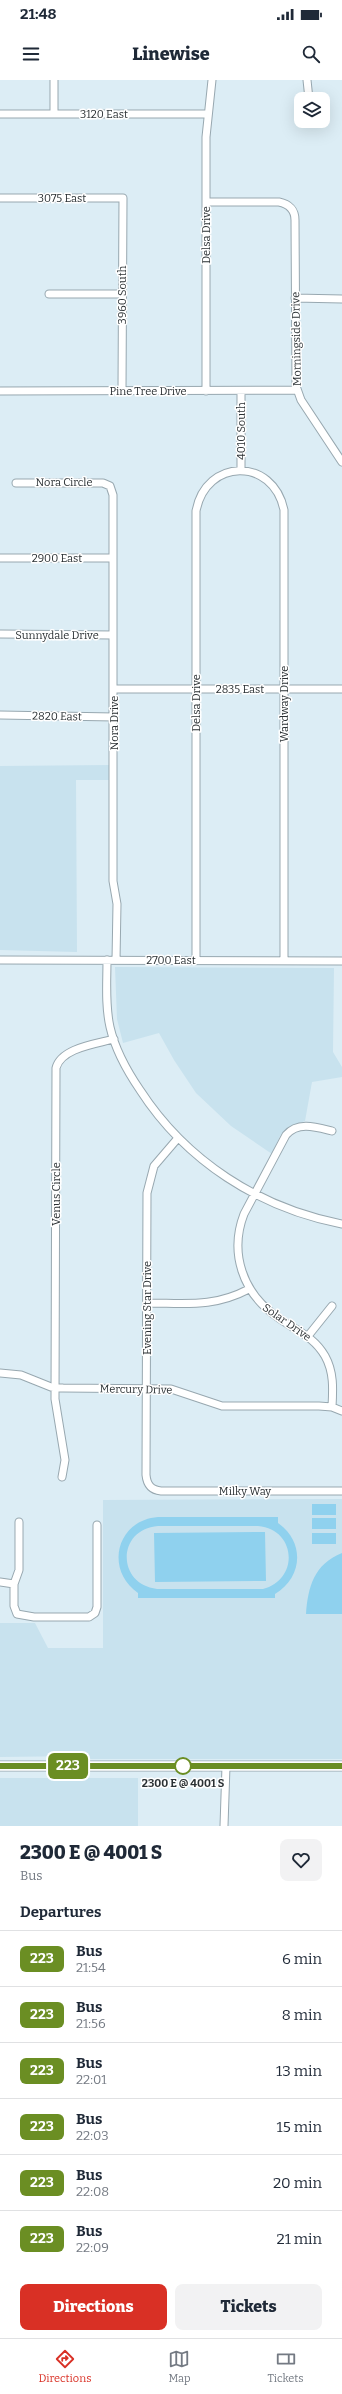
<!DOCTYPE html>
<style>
:root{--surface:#fff;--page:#f2f2f3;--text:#1f2937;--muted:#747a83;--line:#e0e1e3;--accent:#d93025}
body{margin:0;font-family:Bitter,serif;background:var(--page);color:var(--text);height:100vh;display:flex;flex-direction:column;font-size:15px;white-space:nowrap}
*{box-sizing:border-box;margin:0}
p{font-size:13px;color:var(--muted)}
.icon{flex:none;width:22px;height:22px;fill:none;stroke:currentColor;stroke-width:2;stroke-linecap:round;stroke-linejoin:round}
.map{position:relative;height:1746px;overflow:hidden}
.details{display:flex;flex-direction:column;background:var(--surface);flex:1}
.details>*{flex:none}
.badge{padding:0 8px;border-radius:6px;font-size:14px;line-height:26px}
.controls{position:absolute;left:294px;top:12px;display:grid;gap:8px}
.controls a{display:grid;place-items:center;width:36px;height:36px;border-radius:8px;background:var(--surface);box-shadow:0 4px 16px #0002;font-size:20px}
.map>.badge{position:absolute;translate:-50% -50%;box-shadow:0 0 0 2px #fff}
h2{padding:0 20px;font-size:15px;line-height:36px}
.round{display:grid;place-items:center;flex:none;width:42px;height:42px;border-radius:8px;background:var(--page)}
.overview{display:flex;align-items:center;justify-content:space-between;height:68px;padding:0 20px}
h1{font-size:19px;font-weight:800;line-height:30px}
.primary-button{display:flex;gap:8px;margin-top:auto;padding:8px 20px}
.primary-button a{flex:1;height:46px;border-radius:8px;background:var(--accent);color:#fff;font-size:16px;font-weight:800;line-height:46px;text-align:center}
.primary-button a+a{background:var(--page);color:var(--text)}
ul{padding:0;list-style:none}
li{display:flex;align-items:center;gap:12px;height:56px;padding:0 20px;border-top:1px solid var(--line)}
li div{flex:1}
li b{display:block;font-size:15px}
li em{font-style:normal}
li .badge{min-width:44px;font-weight:700;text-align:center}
.status{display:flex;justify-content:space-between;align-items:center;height:28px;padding:0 20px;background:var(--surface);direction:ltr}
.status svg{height:11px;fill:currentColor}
header{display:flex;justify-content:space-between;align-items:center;height:52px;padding:0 20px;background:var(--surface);font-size:18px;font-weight:800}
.dock{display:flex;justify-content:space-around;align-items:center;height:56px;border-top:1px solid var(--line);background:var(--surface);font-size:11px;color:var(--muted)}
.dock a{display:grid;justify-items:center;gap:2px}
.dock .selected{color:var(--accent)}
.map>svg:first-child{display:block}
.built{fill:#c8e2ee}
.green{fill:#8fd1ee;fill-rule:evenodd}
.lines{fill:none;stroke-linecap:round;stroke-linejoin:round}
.minor-casing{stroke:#98a8b0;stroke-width:9}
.major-casing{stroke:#98a8b0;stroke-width:11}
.minor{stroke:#fff;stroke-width:7}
.major{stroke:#fff;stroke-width:9}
.line-casing{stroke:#fff;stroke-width:9}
.line{stroke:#6b8e23;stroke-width:6}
.stop-dot{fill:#fff;stroke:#6b8e23;stroke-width:2}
.labels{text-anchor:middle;stroke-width:3;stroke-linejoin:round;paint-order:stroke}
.street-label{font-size:11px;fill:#2a3033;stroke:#fff}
.stop-label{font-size:11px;font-weight:bold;fill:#2a3033;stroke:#fff}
</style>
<div class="status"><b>21:48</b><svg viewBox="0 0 49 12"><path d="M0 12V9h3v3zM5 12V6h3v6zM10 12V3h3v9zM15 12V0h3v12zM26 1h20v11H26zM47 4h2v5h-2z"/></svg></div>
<header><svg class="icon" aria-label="menu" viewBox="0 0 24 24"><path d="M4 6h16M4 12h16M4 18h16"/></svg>Linewise<svg class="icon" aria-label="search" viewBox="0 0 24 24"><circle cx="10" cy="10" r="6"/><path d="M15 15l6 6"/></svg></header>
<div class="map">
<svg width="342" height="1746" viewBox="0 0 342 1746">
<rect width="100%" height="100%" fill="#dcedf5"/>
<path class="built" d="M 110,685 L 110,700 L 76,700 L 77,872 L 0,870 L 0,686 Z
M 115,887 L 334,888 L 333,972 L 342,987 L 342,997 L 312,1002 L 305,1041 L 287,1048 L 280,1056 L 272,1074 L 231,1046 L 196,1013 L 174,980 L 159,953 L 123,963 L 117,939 Z
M 342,1419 L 342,1679 L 91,1679 L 83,1676 L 0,1677 L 0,1543 L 35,1543 L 48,1568 L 103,1568 L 103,1420 Z
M 0,1698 L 138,1698 L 138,1746 L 0,1746 Z"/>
<path class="green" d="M 312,1424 L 336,1424 L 336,1435 L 312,1435 Z
M 158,1437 L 278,1437 L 278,1443 C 305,1462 303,1497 275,1514 L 275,1518 L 138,1518 L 138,1513 C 104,1489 117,1440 158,1437 ZM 158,1446 L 258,1446 C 296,1449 300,1499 263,1509 L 157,1509 C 116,1504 117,1449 158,1446 Z
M 312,1438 L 336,1438 L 336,1449 L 312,1449 Z
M 265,1452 L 266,1501 L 155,1502 L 154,1453 Z
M 312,1453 L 336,1453 L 336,1464 L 312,1464 Z
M 342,1473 L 342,1534 L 306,1534 C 308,1507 314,1484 342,1473 Z"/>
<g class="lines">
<defs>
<path id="minor" d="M 54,0 L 54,34
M 307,0 L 309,19
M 0,34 L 207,34
M 0,118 L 123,118 L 122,311
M 206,122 L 279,122 C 289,124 295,130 295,140 L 296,306 L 301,320 L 342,382
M 49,214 L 122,214
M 295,218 L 342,219
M 0,311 L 297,310
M 206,311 L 206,57 L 212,0
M 241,311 L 241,390
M 16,403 L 103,403 L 110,406 L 113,415 L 113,801 L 117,824 L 116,880
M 0,478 L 113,478
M 0,554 L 113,555
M 114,609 L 342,609
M 0,635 L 114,637
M 0,880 L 342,881
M 107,880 C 107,902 105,925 110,947 C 115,969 127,991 140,1010 C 186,1081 259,1128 342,1144
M 196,880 L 196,431 C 206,378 273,377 284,430 L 284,881
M 332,1051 C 316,1047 298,1041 286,1055 L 244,1134 C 229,1173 243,1213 276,1236 C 294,1250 313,1255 325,1276 C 334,1292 333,1309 332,1327
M 178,1058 L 154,1086 L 147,1113 L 146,1395 C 147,1405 151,1410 161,1411 L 342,1411
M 147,1223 C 185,1223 213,1228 249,1209
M 308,1256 L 332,1226
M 0,1293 L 21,1295 L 51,1307 L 63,1308 L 171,1309 L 222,1326 L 319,1326 L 332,1327 L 342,1331
M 62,1397 L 65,1380 L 55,1319 L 56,988 C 61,968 96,964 114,959
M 19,1442 L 19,1490 L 14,1504 L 14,1526 L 17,1534 L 34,1537 L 89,1537 L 95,1533 L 97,1527 L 97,1445
M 0,1502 L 14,1504
M 224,1746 L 226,1686"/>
<path id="major" d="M 0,1686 L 342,1686"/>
</defs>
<use href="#minor" class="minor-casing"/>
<use href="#major" class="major-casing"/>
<use href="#minor" class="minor"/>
<use href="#major" class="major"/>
</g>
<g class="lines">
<defs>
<path id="line" d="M 0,1686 L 342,1686"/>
</defs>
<use href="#line" class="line-casing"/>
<use href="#line" class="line"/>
</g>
<circle class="stop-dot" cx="183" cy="1686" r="8"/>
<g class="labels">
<g class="street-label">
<text x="104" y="38">3120 East</text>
<text x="62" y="122">3075 East</text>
<text transform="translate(206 155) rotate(-90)" y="4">Delsa Drive</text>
<text transform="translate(122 215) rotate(-90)" y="4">3960 South</text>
<text transform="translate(296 259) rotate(-91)" y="4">Morningside Drive</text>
<text x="148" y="315">Pine Tree Drive</text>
<text transform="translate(241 351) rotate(-90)" y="4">4010 South</text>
<text x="64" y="406">Nora Circle</text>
<text x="57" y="482">2900 East</text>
<text x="57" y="559">Sunnydale Drive</text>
<text x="240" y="613">2835 East</text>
<text transform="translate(196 623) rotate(-90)" y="4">Delsa Drive</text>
<text transform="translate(284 624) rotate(-90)" y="4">Wardway Drive</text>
<text transform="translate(57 636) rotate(1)" y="4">2820 East</text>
<text transform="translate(114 643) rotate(-90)" y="4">Nora Drive</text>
<text x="171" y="884">2700 East</text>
<text transform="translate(56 1114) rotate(-90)" y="4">Venus Circle</text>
<text transform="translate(147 1228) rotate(-90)" y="4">Evening Star Drive</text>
<text transform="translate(287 1242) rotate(35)" y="4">Solar Drive</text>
<text transform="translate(136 1309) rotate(1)" y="4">Mercury Drive</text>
<text x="245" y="1415">Milky Way</text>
</g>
<g class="stop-label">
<text x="183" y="1707">2300 E @ 4001 S</text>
</g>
</g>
</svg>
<div class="controls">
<a><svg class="icon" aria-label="layers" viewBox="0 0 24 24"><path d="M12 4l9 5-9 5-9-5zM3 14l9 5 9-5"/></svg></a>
</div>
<b class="badge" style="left:68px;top:1686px;background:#6b8e23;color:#fff">223</b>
</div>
<section class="details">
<div class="overview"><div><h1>2300 E @ 4001 S</h1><p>Bus</p></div><a class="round"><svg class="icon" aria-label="heart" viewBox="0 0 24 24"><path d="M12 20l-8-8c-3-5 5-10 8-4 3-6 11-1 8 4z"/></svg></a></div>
<h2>Departures</h2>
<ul>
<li><span class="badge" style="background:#6b8e23;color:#fff">223</span><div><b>Bus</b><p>21:54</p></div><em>6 min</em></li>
<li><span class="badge" style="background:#6b8e23;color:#fff">223</span><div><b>Bus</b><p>21:56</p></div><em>8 min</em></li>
<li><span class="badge" style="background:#6b8e23;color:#fff">223</span><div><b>Bus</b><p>22:01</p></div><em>13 min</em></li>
<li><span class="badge" style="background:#6b8e23;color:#fff">223</span><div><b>Bus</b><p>22:03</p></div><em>15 min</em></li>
<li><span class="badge" style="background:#6b8e23;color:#fff">223</span><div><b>Bus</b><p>22:08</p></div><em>20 min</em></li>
<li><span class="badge" style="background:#6b8e23;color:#fff">223</span><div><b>Bus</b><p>22:09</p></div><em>21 min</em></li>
</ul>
<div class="primary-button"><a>Directions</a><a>Tickets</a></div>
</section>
<nav class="dock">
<a class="selected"><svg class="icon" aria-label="directions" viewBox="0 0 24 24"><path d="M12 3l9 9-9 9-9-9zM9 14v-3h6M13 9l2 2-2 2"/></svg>Directions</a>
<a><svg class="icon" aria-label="map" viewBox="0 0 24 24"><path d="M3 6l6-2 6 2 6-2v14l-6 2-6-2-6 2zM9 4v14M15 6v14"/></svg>Map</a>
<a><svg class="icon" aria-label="tickets" viewBox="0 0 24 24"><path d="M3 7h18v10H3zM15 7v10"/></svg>Tickets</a>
</nav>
